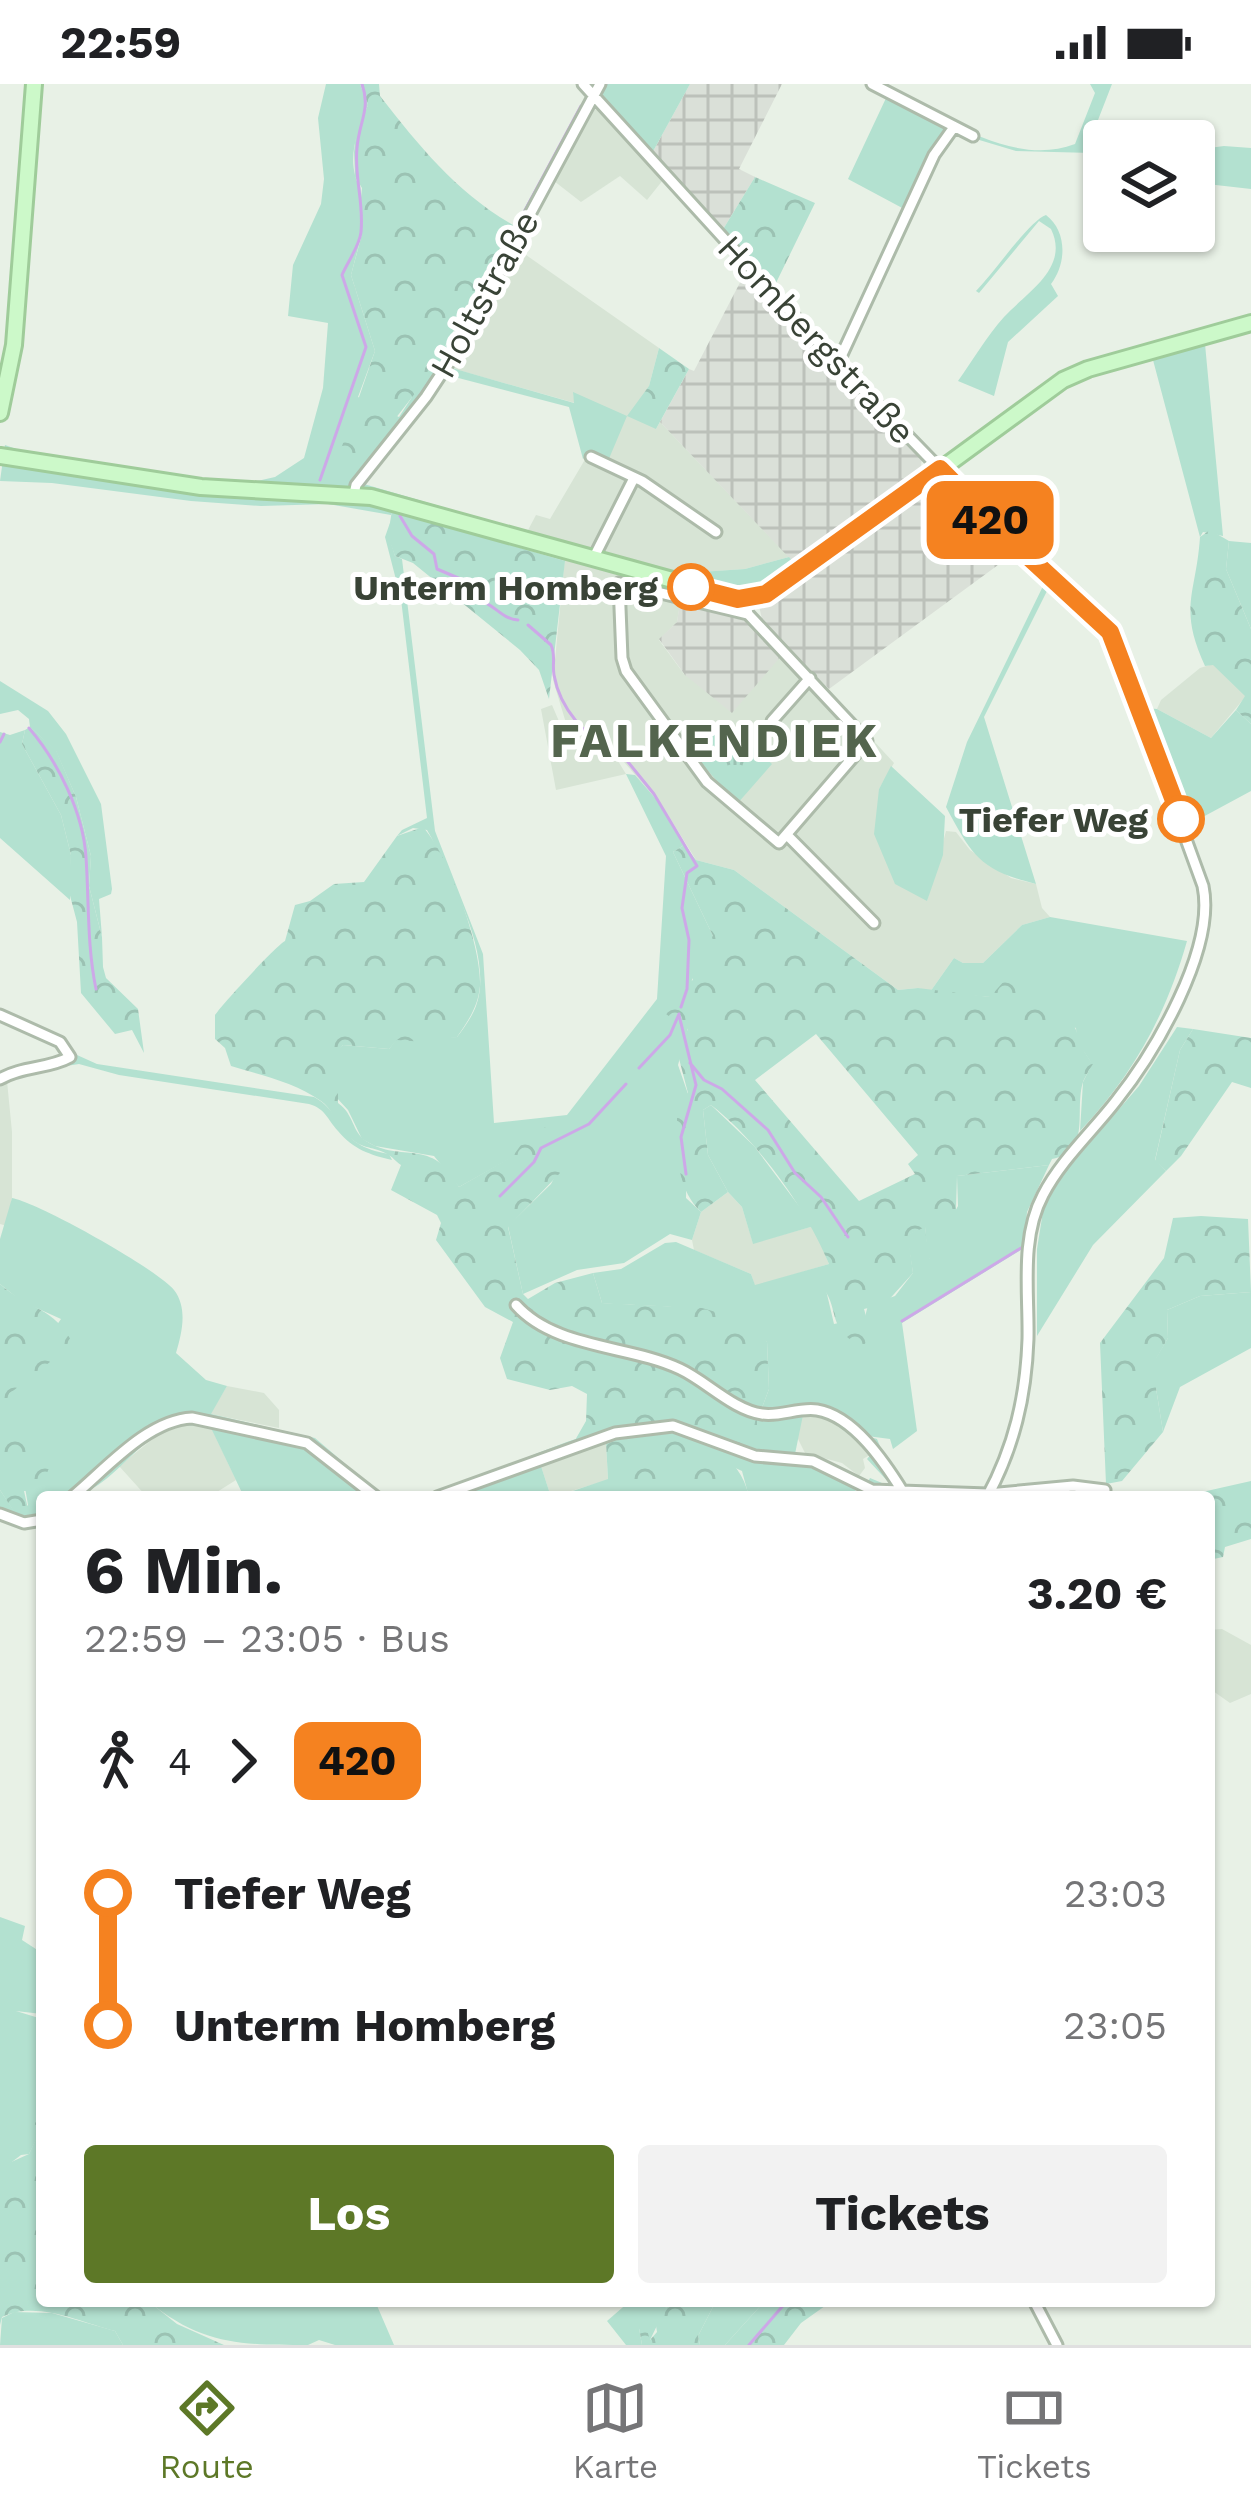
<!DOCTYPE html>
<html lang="de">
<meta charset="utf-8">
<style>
:root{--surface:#fff;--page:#f2f2f2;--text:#202124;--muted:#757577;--line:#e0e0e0;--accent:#5d7827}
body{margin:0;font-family:"Work Sans",sans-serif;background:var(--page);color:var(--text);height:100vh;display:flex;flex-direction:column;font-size:45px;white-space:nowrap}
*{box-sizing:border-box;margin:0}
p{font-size:39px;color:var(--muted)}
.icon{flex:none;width:66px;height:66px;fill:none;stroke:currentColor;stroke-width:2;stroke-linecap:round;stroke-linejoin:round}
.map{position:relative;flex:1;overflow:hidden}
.drawer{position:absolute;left:36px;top:1407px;width:1179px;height:816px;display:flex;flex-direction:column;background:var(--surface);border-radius:12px;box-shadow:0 3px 9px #0004}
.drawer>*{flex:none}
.badge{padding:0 24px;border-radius:18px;font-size:42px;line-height:78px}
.controls{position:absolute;left:1083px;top:36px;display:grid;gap:24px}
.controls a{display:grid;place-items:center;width:132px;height:132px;border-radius:12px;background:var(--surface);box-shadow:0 3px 9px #0004;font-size:60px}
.map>.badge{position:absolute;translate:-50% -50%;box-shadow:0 0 0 6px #fff}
.legs{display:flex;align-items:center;gap:18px;height:132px;padding:0 48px;font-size:39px}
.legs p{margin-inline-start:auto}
.summary{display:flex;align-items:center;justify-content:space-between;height:204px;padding:0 48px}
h1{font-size:66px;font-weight:700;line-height:90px}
.cta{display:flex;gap:24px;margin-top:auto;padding:24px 48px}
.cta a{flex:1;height:138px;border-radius:12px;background:var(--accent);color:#fff;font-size:48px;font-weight:700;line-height:138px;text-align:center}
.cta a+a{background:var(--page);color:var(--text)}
ul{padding:0 48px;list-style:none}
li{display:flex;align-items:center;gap:42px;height:132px;font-size:45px}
li i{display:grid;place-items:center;width:18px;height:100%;margin:0 15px;background:currentColor}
li i::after{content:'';width:30px;height:30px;margin:-15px;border:9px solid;border-radius:50%;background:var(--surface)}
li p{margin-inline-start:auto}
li:first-child i{background:linear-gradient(#0000 50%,currentColor 0)}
li:last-child i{background:linear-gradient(currentColor 50%,#0000 0)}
.status{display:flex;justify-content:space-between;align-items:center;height:84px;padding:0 60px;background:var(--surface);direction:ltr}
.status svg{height:33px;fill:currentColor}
.tabs{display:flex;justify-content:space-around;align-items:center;height:168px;border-top:3px solid var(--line);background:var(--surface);font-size:33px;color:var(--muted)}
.tabs a{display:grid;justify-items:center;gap:6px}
.tabs .active{color:var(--accent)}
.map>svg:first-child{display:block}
.residential{fill:#d7e4d5}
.industrial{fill:url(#industrial-grid)}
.grass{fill:#b3e1d0;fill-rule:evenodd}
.forest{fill:url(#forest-crowns);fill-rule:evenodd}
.park{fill:url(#park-tufts)}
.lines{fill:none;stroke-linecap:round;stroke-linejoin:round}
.stream{stroke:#cda8e8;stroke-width:3}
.street-casing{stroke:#adbbaa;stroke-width:15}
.secondary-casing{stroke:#9fcc9a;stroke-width:20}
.street{stroke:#fff;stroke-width:9}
.secondary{stroke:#ccf9c9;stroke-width:14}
.line-1-casing{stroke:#fff;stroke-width:27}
.line-1{stroke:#f58220;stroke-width:18}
.stop-1-dot{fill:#fff;stroke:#f58220;stroke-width:6}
.labels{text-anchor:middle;stroke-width:10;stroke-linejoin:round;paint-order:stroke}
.street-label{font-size:36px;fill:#394336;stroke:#fff}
.stop-label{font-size:36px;font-weight:bold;fill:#394336;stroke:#fff;text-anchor:end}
.district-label{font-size:48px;font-weight:bold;letter-spacing:3px;fill:#54654e;stroke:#fff}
</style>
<div class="status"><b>22:59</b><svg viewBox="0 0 49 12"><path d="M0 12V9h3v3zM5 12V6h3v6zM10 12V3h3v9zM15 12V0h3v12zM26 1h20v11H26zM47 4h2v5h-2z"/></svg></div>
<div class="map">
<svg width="1251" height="2261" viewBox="0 0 1251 2261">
<defs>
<pattern id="industrial-grid" width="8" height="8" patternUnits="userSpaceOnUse" patternTransform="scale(3)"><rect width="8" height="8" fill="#dae0d8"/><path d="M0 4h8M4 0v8" fill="none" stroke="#bcc1ba"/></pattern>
<pattern id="forest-crowns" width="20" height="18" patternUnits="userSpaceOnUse" patternTransform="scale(3)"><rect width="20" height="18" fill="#b3e1d0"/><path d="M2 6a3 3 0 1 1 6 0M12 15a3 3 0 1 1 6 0" fill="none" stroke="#9bc2b3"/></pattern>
<pattern id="park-tufts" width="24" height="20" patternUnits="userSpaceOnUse" patternTransform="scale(3)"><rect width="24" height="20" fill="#b3e1d0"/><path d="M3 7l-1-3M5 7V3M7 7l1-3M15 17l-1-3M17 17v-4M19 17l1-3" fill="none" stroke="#9bc2b3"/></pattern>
</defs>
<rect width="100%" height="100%" fill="#e8f1e6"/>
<path class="residential" d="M 597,25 L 663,96 L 647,116 L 620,92 L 581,118 L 554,97 L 593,26 Z
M 516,164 L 659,264 L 649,302 L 656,345 L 660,338 L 789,473 L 745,485 L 685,489 L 677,538 L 659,556 L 684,590 L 794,570 L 894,679 L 879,705 L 927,817 L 946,747 L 956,748 L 970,766 L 1011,794 L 1036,800 L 1042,824 L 1050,833 L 1022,841 L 983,879 L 963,879 L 954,874 L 930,908 L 918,904 L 898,906 L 734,786 L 696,776 L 663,723 L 624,678 L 575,649 L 566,639 L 553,596 L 566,463 L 527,448 L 536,431 L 550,435 L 590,367 L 598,372 L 573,309 L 575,319 L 451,284 Z
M 1213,580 L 1246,612 L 1211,654 L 1157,625 L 1161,616 L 1200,584 Z
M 552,621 L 564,649 L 618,677 L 626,690 L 556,706 L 541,625 Z
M 7,997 L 12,1048 L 12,1114 L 7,1142 L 0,1140 L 0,1001 Z
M 728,1108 L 742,1123 L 753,1159 L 814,1142 L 829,1180 L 755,1202 L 751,1190 L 694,1166 L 692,1156 L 701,1128 Z
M 227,1302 L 264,1309 L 279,1326 L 279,1344 L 210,1330 Z
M 802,1331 L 828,1334 L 873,1369 L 863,1375 L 865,1384 L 859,1392 L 842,1379 L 805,1369 L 797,1353 Z
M 182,1339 L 211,1343 L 236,1396 L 209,1413 L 147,1413 L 119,1382 L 164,1346 Z
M 606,1359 L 608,1396 L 551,1413 L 541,1382 Z
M 1222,1545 L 1251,1561 L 1251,1610 L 1230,1619 L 1213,1607 L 1209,1609 L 1209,1546 Z"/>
<path class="industrial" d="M 690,0 L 782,0 L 739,85 L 755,93 L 722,147 L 651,71 Z
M 746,187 L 922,373 L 920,392 L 796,481 L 660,338 L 689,285 L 694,287 Z
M 930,403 L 950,407 L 1013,470 L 829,605 L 794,570 L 782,571 L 732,629 L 685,591 L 659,555 L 677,538 L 680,518 L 749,536 L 762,535 L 759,522 L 777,515 Z"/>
<path class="grass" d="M 326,0 L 360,0 L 368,21 C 359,43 349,67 355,91 C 359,107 360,93 361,109 C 362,125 356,135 362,149 L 351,191 L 375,267 L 358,313 L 399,333 L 461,238 L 544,89 L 554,97 L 480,231 L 484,242 L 473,244 L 452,284 L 574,319 L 573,308 L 627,332 L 608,377 L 591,367 L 583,375 L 569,323 L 447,291 L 364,400 L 545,453 L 566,462 L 565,477 L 393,426 L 391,431 L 328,420 L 261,422 L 191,417 L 52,399 L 0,397 L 5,361 L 33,371 L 200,397 L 327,402 L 249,399 L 275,393 L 304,374 L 323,304 L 328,239 L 288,232 L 293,181 L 321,120 L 324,95 L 318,34 Z
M 593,0 L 690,0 L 651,71 L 601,15 Z
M 867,0 L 880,0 C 935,28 1010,85 1075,60 L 1095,9 L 1090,0 L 1112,0 L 1098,36 L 1092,69 L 1016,67 L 956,49 L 950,51 L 843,279 L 836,268 L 906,126 L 848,95 L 887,12 Z
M 1224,62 L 1251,64 L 1251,105 L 1207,100 L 1194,144 L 1194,66 Z
M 1046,131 C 1067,147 1067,179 1051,200 L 1058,212 L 1008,258 L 994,312 L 958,297 C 973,276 987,252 1004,233 C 1027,208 1070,184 1051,145 L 1039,137 L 979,209 L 976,207 C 993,190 1030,136 1046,131 Z
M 1205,260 L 1223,452 L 1203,448 L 1200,453 L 1153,276 Z
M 391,436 L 389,452 L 395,472 L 402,475 L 435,747 L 483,870 L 494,1039 L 567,1031 L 657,915 L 666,772 L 626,690 L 635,691 L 663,723 L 684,761 L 673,768 L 713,852 L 674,934 L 688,944 L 678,981 L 688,1010 L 686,1114 L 701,1128 L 692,1156 L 670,1150 L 624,1179 L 577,1186 L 523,1210 L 508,1142 L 551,1100 L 565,1073 L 557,1048 L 459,1103 L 434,1072 L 375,1062 L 362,1055 L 348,1026 L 336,1013 L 338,965 L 343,961 L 389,965 L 396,956 L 457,953 C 464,944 472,933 476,922 C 494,873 451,796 431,753 L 427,746 L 413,744 L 397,752 L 402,746 L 427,734 L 401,515 L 385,453 Z
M 1229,457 L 1251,459 L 1251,545 L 1226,485 Z
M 789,473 L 796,481 C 748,517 739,508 684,494 L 685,489 L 745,485 Z
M 1045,498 L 1050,501 L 984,633 L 1036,800 C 979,786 972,771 946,723 L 967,658 Z
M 0,597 L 48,627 L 66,650 L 101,720 L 112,805 L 111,810 L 99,815 L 102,853 L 89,802 L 91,772 L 76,713 L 56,667 L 30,643 L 29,635 L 18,626 L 0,630 Z
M 1146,624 L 1157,625 L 1211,654 L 1236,626 L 1251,640 L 1251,707 L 1188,741 Z
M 25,646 L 22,660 L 61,731 L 71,771 L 70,816 L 0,754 L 0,648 L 10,651 Z
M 891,682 L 945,732 L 943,771 L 927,817 L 895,800 L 874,750 L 879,705 Z
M 1050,833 L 1187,857 C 1166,931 1133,991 1080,1047 L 1083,998 L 1092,980 L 1077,957 L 1076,944 L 990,913 L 930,908 L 954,874 L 963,879 L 983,879 L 1022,841 Z
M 0,936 L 61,955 L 77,971 L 97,980 L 314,1013 C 347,1031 334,1061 389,1070 L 392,1076 C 370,1071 353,1065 338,1047 C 327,1035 326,1025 309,1020 L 119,991 L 79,980 L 34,987 L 0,1000 L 0,990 C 19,980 48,983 62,969 L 57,962 Z
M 1177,943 L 1193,945 L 1180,966 L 1155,1076 L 1166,1087 L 1093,1161 L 1037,1252 L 1037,1165 L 1044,1121 L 1068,1084 L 1139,1002 Z
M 711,1021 L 754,1062 L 814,1142 L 753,1160 L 742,1123 L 728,1108 L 708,1071 L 703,1026 Z
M 1049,1081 L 1027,1128 L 1024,1164 L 902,1239 L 917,1347 L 893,1365 L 890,1355 L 867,1352 L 877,1355 L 884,1372 L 908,1403 L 984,1403 L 980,1413 L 877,1413 L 850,1401 L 862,1413 L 856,1413 L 853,1408 L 837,1413 L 749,1413 L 742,1387 L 660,1350 L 584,1364 L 541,1382 L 551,1413 L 405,1413 C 490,1401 600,1326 678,1339 C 705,1343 731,1357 757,1367 L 757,1337 L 769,1305 L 767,1258 C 714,1215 666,1225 602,1219 L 593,1189 L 621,1185 L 665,1159 L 676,1158 L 751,1190 L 755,1201 L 829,1180 L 826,1206 L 834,1240 L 865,1233 L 868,1221 L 895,1212 L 913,1189 L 907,1151 L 925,1142 L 929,1175 L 958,1122 L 957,1092 ZM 803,1331 L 828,1334 L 872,1369 L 867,1375 L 894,1404 L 870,1394 L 867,1400 L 838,1382 L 795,1370 Z
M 12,1114 C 39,1119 157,1185 174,1206 C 188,1224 182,1249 176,1269 L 206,1296 L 227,1302 L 211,1330 L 315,1354 L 384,1413 L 244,1413 L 211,1344 C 147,1329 131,1388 84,1409 L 80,1405 L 88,1395 L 66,1413 L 42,1413 L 42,1431 L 18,1434 L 0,1424 L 0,1406 L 18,1433 L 28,1421 L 9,1310 L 61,1235 L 21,1217 L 0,1200 L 0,1155 Z
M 1251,1208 L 1251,1264 L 1180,1303 L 1163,1348 L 1156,1304 L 1156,1274 L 1168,1254 L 1167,1226 L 1200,1212 Z
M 0,1833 L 25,1842 L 22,1856 L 42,1869 L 38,1893 L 42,1893 L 42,1930 L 16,1927 L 42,1935 L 42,2044 L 29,2070 L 21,2071 L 4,2084 L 0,2083 Z
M 148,2217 L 375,2217 L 394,2261 L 335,2261 L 319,2256 L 308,2261 C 240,2261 202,2261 148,2217 Z
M 630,2217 L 669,2217 L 649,2258 L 639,2244 L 642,2261 L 626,2261 L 607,2237 Z
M 716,2217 L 765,2217 L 725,2261 L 700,2261 L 698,2252 Z
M 14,2228 L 52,2229 L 115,2247 L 123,2261 L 0,2261 L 2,2234 Z"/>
<path class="forest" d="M 360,0 L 379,0 L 380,12 C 420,63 456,108 513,141 L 427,294 L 349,394 L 332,391 L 375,267 L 351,191 L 362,150 L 358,140 L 362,104 L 355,93 L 354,68 L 356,49 L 368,21 Z
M 755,93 L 815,119 L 774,203 L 722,147 Z
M 659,264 L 689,285 L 656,345 L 627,332 L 649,302 Z
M 392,426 L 565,477 L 549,615 L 539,586 L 520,566 L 413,479 L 395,472 L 388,452 Z
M 1210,446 L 1229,457 L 1226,485 L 1251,545 L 1251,640 L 1236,626 L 1245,612 L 1213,581 L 1205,582 C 1178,523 1196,511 1200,453 Z
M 30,643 L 56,666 L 76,713 L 91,772 L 89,802 L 102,853 L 103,883 L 106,894 L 138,925 L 144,969 L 132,946 L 115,950 L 81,909 L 77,838 L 68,804 L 71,771 L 61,731 L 22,660 L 25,646 Z
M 423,743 C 449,772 482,863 480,902 C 478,923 468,937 457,953 L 425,958 L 397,956 L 389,965 L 343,961 L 338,966 L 338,1019 C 354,1030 352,1048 366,1057 C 402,1080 432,1052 459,1103 L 513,1072 L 531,1047 L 543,1043 L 558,1048 L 566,1073 L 560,1089 L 508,1143 L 523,1210 L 528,1215 L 555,1199 L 593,1189 L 602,1219 L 702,1224 L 726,1231 L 762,1250 L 767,1258 L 769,1305 L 757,1337 L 757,1368 C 677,1336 657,1329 574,1358 L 586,1337 L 587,1310 L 572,1302 L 550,1306 L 507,1295 L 500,1274 L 513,1238 L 485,1223 L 436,1156 L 441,1139 L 437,1131 L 391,1106 L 401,1081 C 396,1078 392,1072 387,1070 C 369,1060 363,1068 344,1048 C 335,1039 332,1024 321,1017 C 294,998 263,992 231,982 L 225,964 L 215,955 L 215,931 C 223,919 276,862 285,857 L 295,821 L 310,817 L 334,800 L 364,798 L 397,752 Z
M 684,761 L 696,776 L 734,786 L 898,906 L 918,904 L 990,913 L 1005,896 C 1026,908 1067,921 1076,946 C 1081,960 1083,968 1093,980 C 1092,981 1083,997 1083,998 C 1074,1026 1092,1068 1052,1075 L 1049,1081 L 957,1092 L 956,1125 L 963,1148 L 928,1176 L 925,1143 L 908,1151 L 913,1189 L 885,1220 L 864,1225 L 872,1254 L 862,1262 C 824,1245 842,1223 819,1199 L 829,1180 C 807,1126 758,1057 711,1021 L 703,1026 L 708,1071 L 728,1108 L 701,1128 C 671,1099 678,1054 677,1015 L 688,1009 L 677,967 L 688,945 L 660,926 L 657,915 L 693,896 L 693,868 L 713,852 L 673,768 ZM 816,950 L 918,1071 L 908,1080 L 915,1090 L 859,1117 L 755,996 Z
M 1193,945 L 1251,954 L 1251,1004 L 1232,998 L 1181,1072 L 1166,1087 L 1155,1077 L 1180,966 Z
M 1201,1132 L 1248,1135 L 1251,1208 L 1200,1212 L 1167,1226 L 1168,1254 L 1156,1275 L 1156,1304 L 1163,1348 L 1122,1397 L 1106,1400 L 1100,1259 L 1164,1174 L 1173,1134 Z
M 0,1200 C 30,1227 54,1222 73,1260 L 9,1310 L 49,1384 L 40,1407 L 24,1407 L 28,1425 L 18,1434 L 0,1406 Z
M 660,1350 C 701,1354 740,1369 749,1413 L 555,1413 L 608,1395 L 606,1359 Z
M 1251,1397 L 1251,1455 L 1225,1463 L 1223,1473 L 1209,1476 L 1209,1413 L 1180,1413 Z
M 40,2020 L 42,2021 L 42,2217 L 148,2217 L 177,2240 L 224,2261 L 123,2261 L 115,2247 C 80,2238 36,2216 2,2233 L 0,2241 L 0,2083 L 29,2070 L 41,2044 L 27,2036 Z
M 669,2217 L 716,2217 L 698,2252 L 700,2261 L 642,2261 L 639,2244 L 646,2243 L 650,2256 L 657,2248 L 653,2223 L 660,2220 L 666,2224 Z
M 765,2217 L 832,2217 L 801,2239 L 784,2261 L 725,2261 Z"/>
<path class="park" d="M 724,638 L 772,680 L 737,720 L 695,672 Z"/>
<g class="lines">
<path class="stream" d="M 600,10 L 606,0
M 502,169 L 581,22
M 409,327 L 452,265 L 486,199
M 320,396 L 366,263 L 342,191 C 347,179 360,161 361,148 C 364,118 354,93 357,64 C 359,38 371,25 362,0
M 400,432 L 412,452 L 434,470 L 437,485 L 463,496 L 476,515 C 494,519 501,535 518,536
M 622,491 L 732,521
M 528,541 L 551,561 C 556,572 552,579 554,591 C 560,625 586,654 616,668
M 29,644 C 58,678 83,728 86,773 C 89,817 87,862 96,905
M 0,658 L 4,650
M 624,673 L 654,710 L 697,782 L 687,789 L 682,824 L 689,856 L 687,905 L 681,923
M 679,931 L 696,1001 L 681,1053 L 686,1090
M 690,979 L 704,996 L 722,1005 L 768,1046 L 795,1089 L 821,1113 L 848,1153
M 639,984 L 670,951 L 679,930
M 500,1112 L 534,1078 L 541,1064 L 589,1040 L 626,1000
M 902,1237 L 1021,1164
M 749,2261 L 787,2217"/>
<defs>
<path id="street" d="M 583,0 L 838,280 L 1006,453 L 1110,547 L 1203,802 C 1216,865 1155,968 1116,1017 C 1092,1048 1061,1076 1043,1111 C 1020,1154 1029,1209 1028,1255 C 1026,1313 1014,1363 987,1413
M 872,0 L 973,52
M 838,279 L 934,71 L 954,43
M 591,373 L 642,397 L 716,448
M 354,410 L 356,401 L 426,313 L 457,266 L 600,0
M 593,475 L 634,394
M 745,516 L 748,530 L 619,499 L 622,574 L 626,587 L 707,698 L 779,759 L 867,657 L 748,530
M 772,637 L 810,594
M 788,752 L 874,839
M 0,931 L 60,958 L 70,973 C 49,985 22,982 0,995
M 516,1221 C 555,1265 630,1261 680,1285 C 706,1297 733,1326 762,1330 C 780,1333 799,1323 817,1326 C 854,1332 885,1379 903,1408
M 72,1413 C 105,1386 147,1336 192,1334 L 307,1359 L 376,1413
M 437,1413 L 615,1349 L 673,1342 L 755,1372 L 813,1377 L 872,1406 L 988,1410 L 1073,1402 L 1105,1406 L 1104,1413
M 0,1430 L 24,1439 L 42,1436
M 1034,2217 L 1057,2261"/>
<path id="secondary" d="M 0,329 L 14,261 L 34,0
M 0,372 L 201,403 L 371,413 L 745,516 L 784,500 L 1063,296 L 1088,285 L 1251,239"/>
</defs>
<use href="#street" class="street-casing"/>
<use href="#secondary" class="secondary-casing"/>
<use href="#street" class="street"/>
<use href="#secondary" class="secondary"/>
</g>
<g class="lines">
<defs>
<path id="line-1" d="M 691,503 L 738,515 L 766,510 L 940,385 L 1006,452 L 1110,548 L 1181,735"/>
</defs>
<use href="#line-1" class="line-1-casing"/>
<use href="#line-1" class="line-1"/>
</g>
<g class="stop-1-dot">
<circle cx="691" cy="503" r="21"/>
<circle cx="1181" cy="735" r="21"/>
</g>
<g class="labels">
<g class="street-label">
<text transform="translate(484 210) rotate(-61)" y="13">Holtstraße</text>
<text transform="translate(817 255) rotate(47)" y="13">Hombergstraße</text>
</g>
<g class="stop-label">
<text x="658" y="516">Unterm Homberg</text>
<text x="1148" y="748">Tiefer Weg</text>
</g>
<g class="district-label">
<text x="715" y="673">FALKENDIEK</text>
</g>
</g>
</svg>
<div class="controls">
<a><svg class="icon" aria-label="layers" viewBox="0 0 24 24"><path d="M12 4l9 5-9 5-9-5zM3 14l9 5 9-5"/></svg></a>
</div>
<b class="badge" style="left:990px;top:436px;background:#f58220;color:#111">420</b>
<section class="drawer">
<div class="summary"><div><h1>6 Min.</h1><p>22:59 – 23:05 · Bus</p></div><b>3.20 €</b></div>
<div class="legs"><svg class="icon" aria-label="walk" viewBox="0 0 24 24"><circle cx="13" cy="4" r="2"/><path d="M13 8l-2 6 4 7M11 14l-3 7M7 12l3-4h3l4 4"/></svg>4<svg class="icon" aria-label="forward" viewBox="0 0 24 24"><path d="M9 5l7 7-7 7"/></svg><b class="badge" style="background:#f58220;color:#111">420</b></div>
<ul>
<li><i style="color:#f58220"></i><b>Tiefer Weg</b><p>23:03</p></li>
<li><i style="color:#f58220"></i><b>Unterm Homberg</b><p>23:05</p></li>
</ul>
<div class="cta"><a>Los</a><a>Tickets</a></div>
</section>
</div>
<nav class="tabs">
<a class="active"><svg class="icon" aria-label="directions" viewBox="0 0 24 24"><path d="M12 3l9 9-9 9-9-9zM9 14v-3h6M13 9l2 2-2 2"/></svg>Route</a>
<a><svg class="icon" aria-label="map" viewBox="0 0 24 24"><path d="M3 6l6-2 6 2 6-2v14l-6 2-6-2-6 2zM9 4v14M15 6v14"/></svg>Karte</a>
<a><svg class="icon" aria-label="tickets" viewBox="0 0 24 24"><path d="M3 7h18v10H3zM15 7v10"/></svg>Tickets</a>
</nav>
